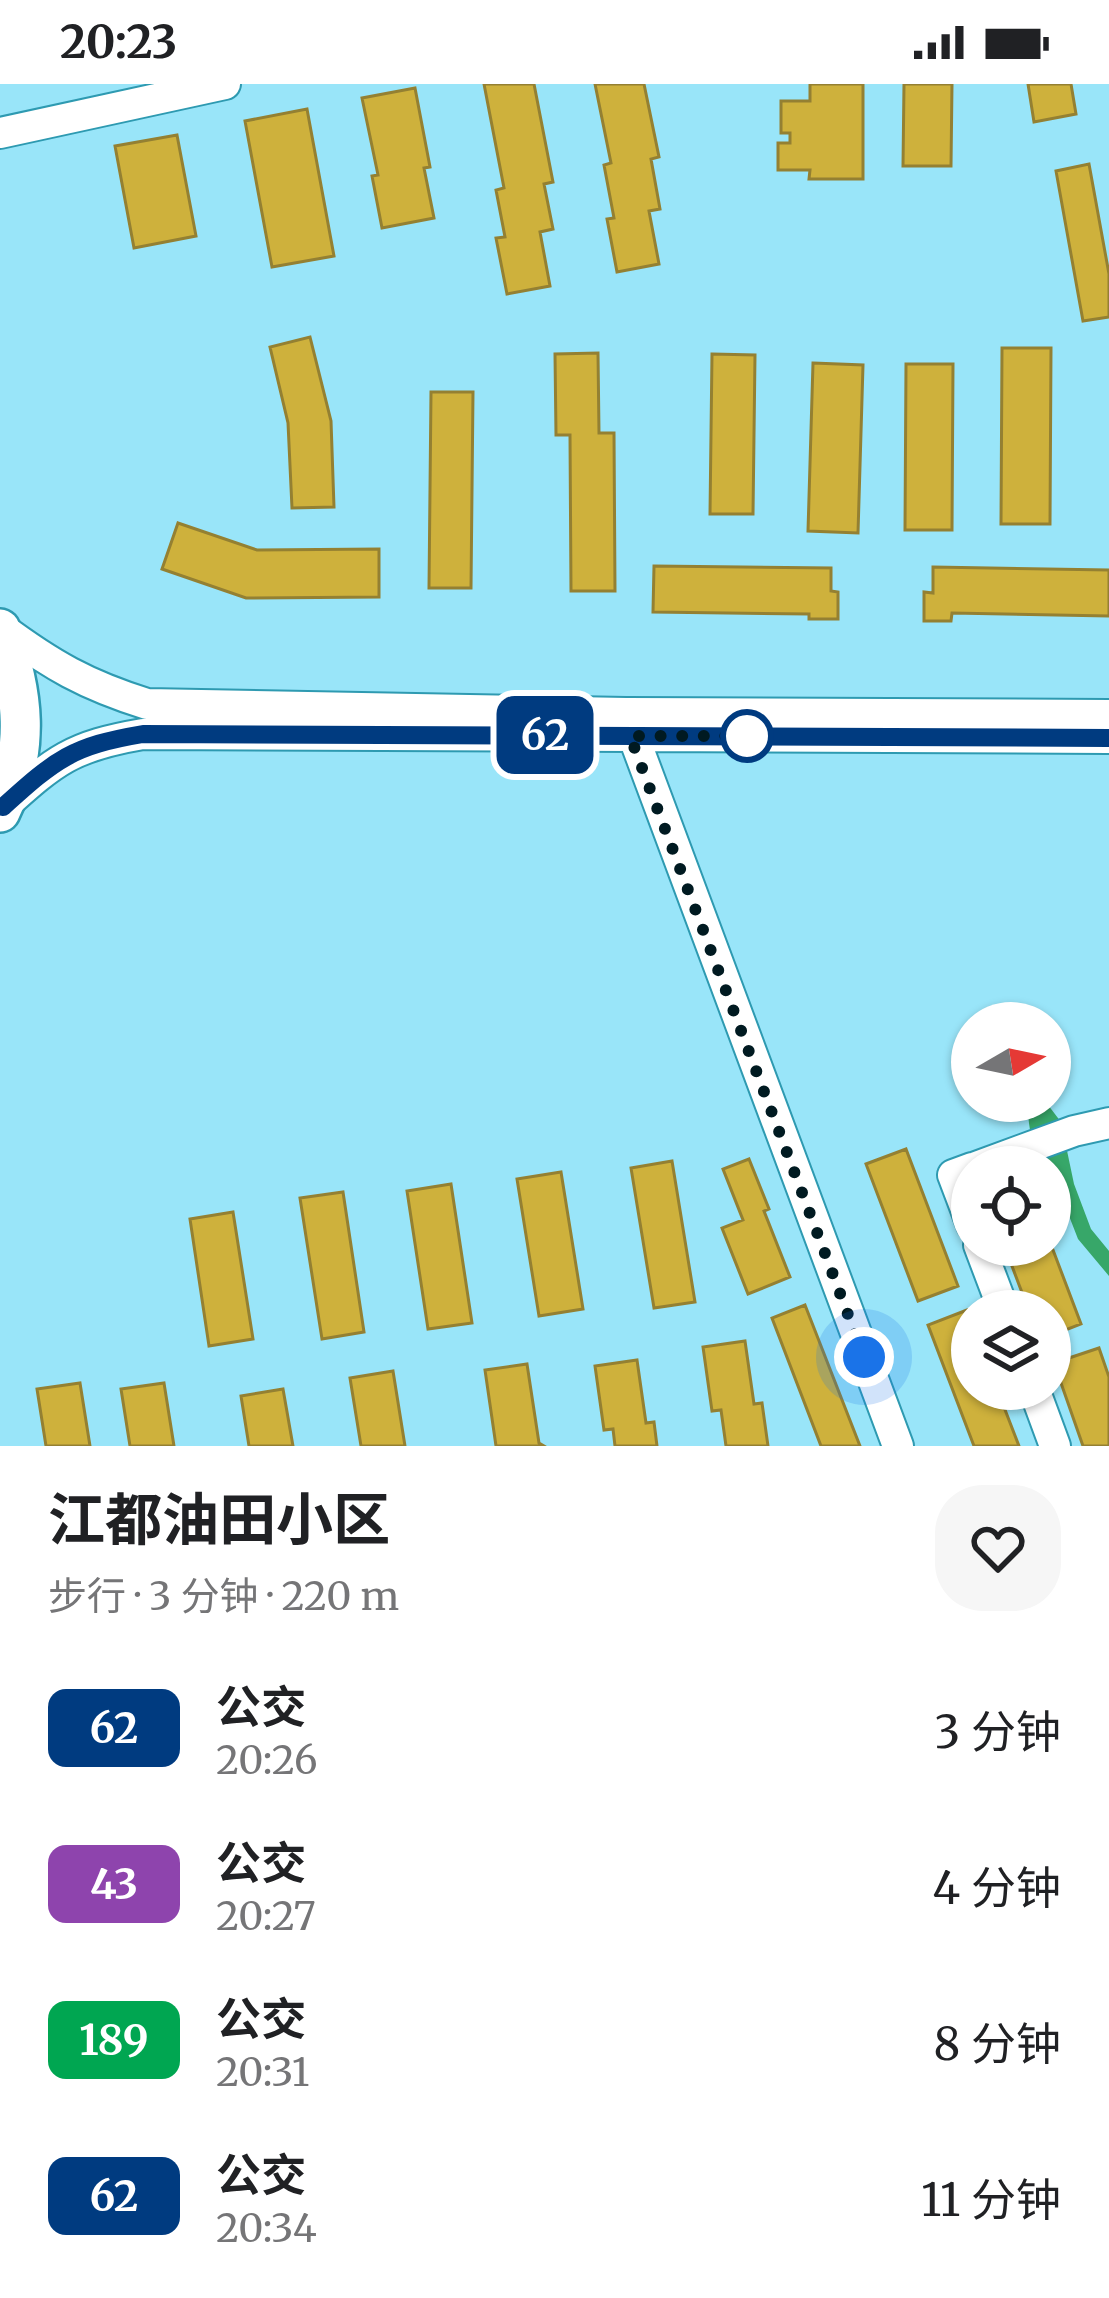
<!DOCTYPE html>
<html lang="zh">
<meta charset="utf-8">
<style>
:root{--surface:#fff;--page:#f6f6f6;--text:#202124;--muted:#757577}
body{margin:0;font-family:Merriweather,"Noto Sans SC",serif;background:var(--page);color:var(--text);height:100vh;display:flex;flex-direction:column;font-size:45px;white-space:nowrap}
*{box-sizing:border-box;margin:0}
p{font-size:39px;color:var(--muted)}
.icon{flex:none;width:66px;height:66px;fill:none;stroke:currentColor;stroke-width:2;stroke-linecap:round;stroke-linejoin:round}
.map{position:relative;height:1362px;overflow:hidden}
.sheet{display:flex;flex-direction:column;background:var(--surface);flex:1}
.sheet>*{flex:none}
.badge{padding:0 24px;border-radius:18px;font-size:42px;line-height:78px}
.needle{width:78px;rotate:81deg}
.buttons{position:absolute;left:951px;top:918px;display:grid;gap:24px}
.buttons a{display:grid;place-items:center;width:120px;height:120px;border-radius:50%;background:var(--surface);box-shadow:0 3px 9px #0004;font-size:60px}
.you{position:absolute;width:60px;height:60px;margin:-30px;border:9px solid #fff;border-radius:50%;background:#1a73e8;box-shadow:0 0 0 18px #1a73e833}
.map>.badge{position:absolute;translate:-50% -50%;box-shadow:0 0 0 6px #fff}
.round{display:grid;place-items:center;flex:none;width:126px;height:126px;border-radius:48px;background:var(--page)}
.summary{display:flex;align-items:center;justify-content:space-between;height:204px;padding:0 48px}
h1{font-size:57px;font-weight:700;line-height:90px}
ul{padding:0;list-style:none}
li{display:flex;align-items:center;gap:36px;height:156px;padding:0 48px}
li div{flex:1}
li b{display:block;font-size:45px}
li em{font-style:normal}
li .badge{min-width:132px;font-weight:700;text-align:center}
.status{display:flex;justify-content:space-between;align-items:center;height:84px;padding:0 60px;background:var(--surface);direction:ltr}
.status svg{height:33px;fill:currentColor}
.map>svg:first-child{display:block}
.water{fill:#37a769}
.building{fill:#ceb13c;stroke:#948032;stroke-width:3}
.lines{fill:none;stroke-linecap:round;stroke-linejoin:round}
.minor-casing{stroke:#2e9ab1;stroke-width:34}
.major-casing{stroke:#2e9ab1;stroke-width:44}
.minor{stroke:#fff;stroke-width:30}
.major{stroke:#fff;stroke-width:39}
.line-casing{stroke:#fff;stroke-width:27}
.line{stroke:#003b80;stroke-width:18}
.walk{stroke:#001a21;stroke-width:12;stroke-dasharray:0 21.6}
.stop-dot{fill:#fff;stroke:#003b80;stroke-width:6}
</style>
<div class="status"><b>20:23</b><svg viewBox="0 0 49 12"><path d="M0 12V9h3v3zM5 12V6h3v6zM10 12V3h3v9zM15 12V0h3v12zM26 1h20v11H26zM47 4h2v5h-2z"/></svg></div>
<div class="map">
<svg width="1109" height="1362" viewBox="0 0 1109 1362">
<rect width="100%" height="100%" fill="#99e5f9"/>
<path class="water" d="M 1027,1017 L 1045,1017 L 1061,1038 L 1074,1100 L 1091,1145 L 1109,1167 L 1109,1192 L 1078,1155 L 1050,1083 L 1045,1083 C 1030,1062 1029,1042 1027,1017 Z"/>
<path class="building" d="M 484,0 L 534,0 L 553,98 L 544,100 L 553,145 L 540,148 L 550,202 L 507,210 L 496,154 L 505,153 L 496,106 L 504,104 Z
M 595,0 L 644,0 L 659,73 L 651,75 L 660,125 L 649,127 L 659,180 L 617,188 L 607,135 L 614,134 L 604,81 L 611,79 Z
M 810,0 L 863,0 L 863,95 L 809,95 L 810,86 L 778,86 L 778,59 L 790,59 L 790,49 L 781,49 L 781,17 L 810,17 Z
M 904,0 L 952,0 L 951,82 L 903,82 Z
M 1028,0 L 1071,0 L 1076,30 L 1034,38 Z
M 415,4 L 430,83 L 424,84 L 434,134 L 382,144 L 372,92 L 378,91 L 362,14 Z
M 307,25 L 334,172 L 272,183 L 245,37 Z
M 177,51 L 196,152 L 134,164 L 115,62 Z
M 1089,80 L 1109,190 L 1109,233 L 1083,237 L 1056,87 Z
M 310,253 L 331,337 L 334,423 L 292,424 L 288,339 L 270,263 Z
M 1002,264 L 1051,264 L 1050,440 L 1001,440 Z
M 598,269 L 599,349 L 614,349 L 615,507 L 571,507 L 570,351 L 556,351 L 555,270 Z
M 712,270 L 755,271 L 753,430 L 710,430 Z
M 813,279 L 863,281 L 858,449 L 808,447 Z
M 906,280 L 953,280 L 952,446 L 905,446 Z
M 431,308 L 473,308 L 471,504 L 429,504 Z
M 178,439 L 257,466 L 379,465 L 379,513 L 246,514 L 162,485 Z
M 654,482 L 831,484 L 831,507 L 838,508 L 838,535 L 809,535 L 809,530 L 653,528 Z
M 933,483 L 1109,486 L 1109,532 L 952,529 L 951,537 L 924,537 L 924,508 L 933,509 Z
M 906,1065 L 958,1202 L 918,1217 L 866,1080 Z
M 749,1075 L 769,1125 L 764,1127 L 790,1193 L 748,1210 L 722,1144 L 743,1136 L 723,1085 Z
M 672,1077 L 695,1218 L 654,1224 L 631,1084 Z
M 561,1088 L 583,1225 L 539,1232 L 517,1095 Z
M 451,1100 L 472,1239 L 428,1245 L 407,1107 Z
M 343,1108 L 364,1248 L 322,1255 L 300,1114 Z
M 233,1128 L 253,1255 L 209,1262 L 190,1135 Z
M 1050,1158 L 1081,1240 L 1050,1252 L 1050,1227 L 1029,1227 L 1004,1161 Z
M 805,1221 L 860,1362 L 821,1362 L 772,1234 Z
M 967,1226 L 972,1238 L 972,1305 L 997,1305 L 1019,1362 L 974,1362 L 928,1241 Z
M 745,1257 L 754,1320 L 762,1319 L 768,1362 L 726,1362 L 721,1326 L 712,1327 L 703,1263 Z
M 1099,1264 L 1109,1293 L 1109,1362 L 1083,1362 L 1054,1279 Z
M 637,1276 L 646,1339 L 654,1338 L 657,1362 L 615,1362 L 613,1345 L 604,1346 L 595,1282 Z
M 527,1280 L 539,1359 L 544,1362 L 496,1362 L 485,1286 Z
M 393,1287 L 405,1362 L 361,1362 L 350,1294 Z
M 80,1299 L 90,1362 L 46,1362 L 37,1305 Z
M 164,1299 L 174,1362 L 130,1362 L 121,1305 Z
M 283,1305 L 293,1362 L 249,1362 L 241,1312 Z"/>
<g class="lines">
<defs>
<path id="minor" d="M 0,49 L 225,0
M 0,543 C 51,581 86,601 147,620 L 626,629 L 1109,631
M 627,635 L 898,1362
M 3,723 C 55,676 72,662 143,650 L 1109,654
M 976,1083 L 1074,1047 L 1109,1039
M 972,1084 L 953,1091 L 972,1141
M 979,1161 L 1004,1227
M 1034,1305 L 1055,1362"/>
<path id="major" d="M 0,545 C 24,607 30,667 0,728"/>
</defs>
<use href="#minor" class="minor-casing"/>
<use href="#major" class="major-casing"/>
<use href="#minor" class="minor"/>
<use href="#major" class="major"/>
</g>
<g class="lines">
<defs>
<path id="line" d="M 3,723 C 56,675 72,662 143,650 L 1109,654"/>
</defs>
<use href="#line" class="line-casing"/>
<use href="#line" class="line"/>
<path class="walk" d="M 747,652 L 630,652 L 864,1273"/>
</g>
<circle class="stop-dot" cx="747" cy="652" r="24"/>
</svg>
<div class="buttons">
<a><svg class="needle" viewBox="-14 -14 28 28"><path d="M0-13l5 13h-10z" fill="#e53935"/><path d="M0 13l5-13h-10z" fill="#757577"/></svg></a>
<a><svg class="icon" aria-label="locate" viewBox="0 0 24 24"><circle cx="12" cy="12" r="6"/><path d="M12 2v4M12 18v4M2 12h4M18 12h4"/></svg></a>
<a><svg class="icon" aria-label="layers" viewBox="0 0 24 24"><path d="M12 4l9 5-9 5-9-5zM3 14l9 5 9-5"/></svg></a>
</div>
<div class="you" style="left:864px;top:1273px"></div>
<b class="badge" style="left:545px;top:651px;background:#003b80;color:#fff">62</b>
</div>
<section class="sheet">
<div class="summary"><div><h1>江都油田小区</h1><p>步行 · 3 分钟 · 220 m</p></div><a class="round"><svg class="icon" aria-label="heart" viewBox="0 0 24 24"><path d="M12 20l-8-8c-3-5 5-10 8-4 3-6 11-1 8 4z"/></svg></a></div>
<ul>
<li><span class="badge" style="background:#003b80;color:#fff">62</span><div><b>公交</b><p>20:26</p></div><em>3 分钟</em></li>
<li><span class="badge" style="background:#8e44ad;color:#fff">43</span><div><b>公交</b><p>20:27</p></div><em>4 分钟</em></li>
<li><span class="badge" style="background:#00a651;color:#fff">189</span><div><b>公交</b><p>20:31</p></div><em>8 分钟</em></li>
<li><span class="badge" style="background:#003b80;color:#fff">62</span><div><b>公交</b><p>20:34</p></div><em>11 分钟</em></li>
</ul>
</section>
